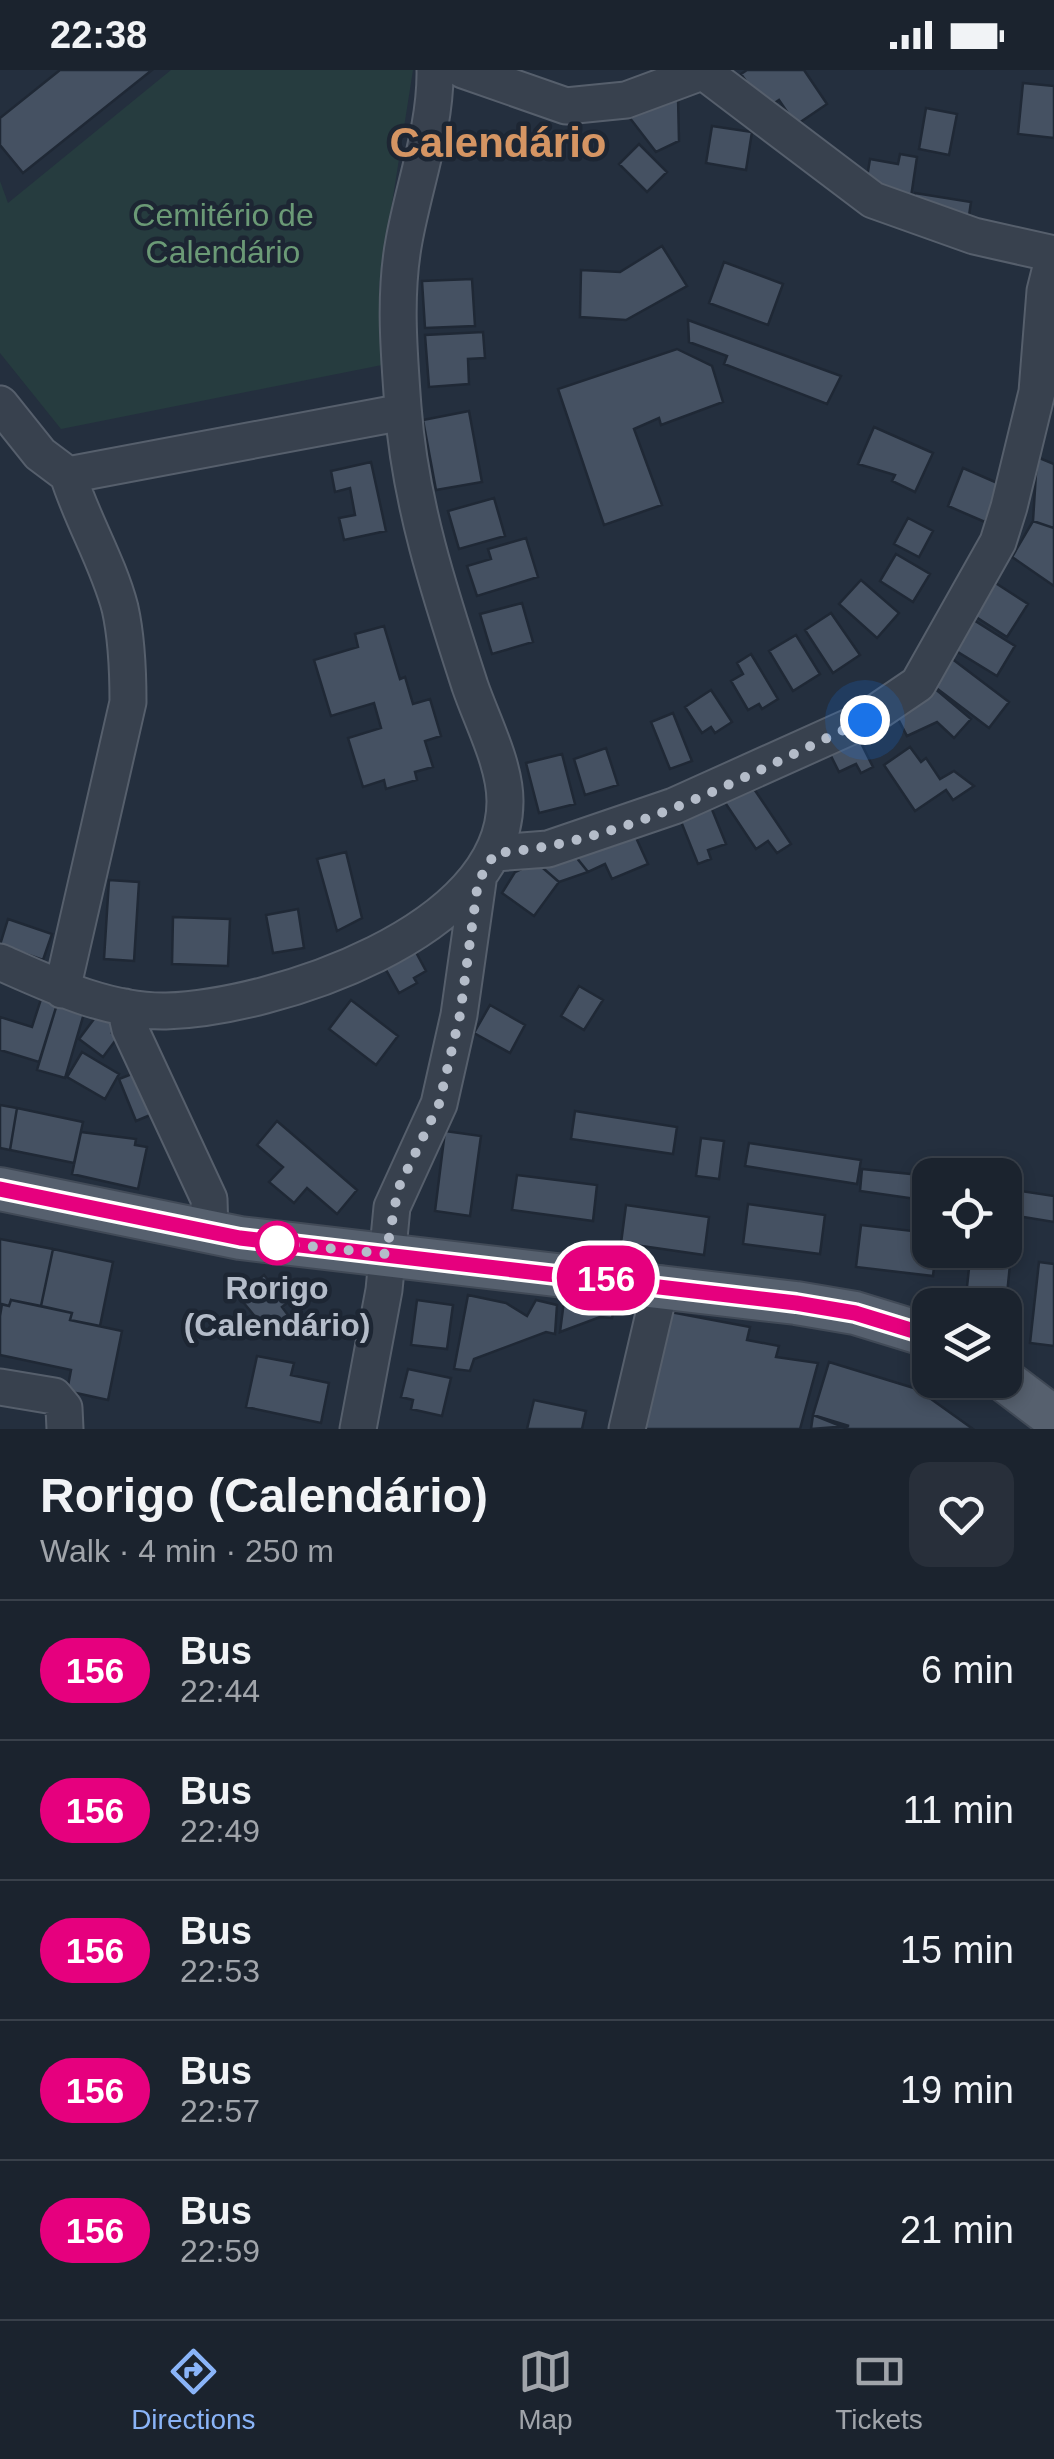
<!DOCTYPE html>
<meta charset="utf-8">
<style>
:root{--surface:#1b232e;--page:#282f3a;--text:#f1f3f6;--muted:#a0a4aa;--line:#39404a;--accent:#8ab4f8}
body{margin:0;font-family:Arial,sans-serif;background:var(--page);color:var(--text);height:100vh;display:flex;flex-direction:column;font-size:38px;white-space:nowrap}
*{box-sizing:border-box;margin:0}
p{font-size:32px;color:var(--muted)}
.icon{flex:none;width:55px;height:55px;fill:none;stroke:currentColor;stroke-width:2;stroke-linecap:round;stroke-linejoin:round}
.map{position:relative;height:1359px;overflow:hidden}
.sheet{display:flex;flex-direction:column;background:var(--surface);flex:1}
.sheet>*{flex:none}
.badge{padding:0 20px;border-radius:32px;font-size:35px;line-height:65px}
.fabs{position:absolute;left:912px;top:1088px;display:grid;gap:20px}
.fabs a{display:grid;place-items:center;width:110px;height:110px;border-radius:20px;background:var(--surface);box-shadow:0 5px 15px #0003,0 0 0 2px var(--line);font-size:50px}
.you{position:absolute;width:50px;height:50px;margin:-25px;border:8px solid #fff;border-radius:50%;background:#1a73e8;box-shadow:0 0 0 15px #1a73e833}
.map>.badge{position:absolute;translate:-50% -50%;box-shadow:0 0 0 5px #fff}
.round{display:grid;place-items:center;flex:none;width:105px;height:105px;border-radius:20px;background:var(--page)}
.head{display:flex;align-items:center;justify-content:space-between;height:170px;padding:0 40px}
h1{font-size:48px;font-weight:700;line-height:75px}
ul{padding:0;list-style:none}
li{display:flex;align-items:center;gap:30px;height:140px;padding:0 40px;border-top:2px solid var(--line)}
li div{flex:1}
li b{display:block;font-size:38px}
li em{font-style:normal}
li .badge{min-width:110px;font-weight:700;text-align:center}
.status{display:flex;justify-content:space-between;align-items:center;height:70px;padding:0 50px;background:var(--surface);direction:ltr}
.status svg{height:28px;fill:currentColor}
.tab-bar{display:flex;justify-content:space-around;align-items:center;height:140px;border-top:2px solid var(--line);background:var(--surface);font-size:28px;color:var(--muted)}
.tab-bar a{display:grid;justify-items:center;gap:5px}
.tab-bar .on{color:var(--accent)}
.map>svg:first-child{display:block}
.green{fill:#263c3f}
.building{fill:#455162;stroke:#1f2835;stroke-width:2.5}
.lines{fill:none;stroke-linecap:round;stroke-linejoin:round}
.minor-casing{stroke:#565f6c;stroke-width:39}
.major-casing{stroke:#414a57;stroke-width:46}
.minor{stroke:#38414e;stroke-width:35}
.major{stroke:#56606e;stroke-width:42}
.line-casing{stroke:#fff;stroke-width:22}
.line{stroke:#e6007e;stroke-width:15}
.walk{stroke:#b4bcc9;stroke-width:10;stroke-dasharray:0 18}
.stop-dot{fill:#fff;stroke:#e6007e;stroke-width:5}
.labels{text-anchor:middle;stroke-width:9;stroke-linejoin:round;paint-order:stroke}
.park-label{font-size:32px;fill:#6b9a76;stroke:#1d2633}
.stop-label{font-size:32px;font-weight:bold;fill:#b4bcc9;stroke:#1d2633}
.district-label{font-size:42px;font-weight:bold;fill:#d59563;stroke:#1d2633}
</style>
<div class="status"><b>22:38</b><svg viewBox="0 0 49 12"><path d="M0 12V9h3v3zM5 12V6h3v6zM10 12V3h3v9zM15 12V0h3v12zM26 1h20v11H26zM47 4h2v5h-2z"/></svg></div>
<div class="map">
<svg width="1054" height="1359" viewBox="0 0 1054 1359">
<rect width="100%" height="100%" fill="#242f3e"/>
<path class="green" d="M 171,0 L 413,0 L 379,216 L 382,295 L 61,359 L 0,283 L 0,111 L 8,133 Z"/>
<path class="building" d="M 60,0 L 152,0 L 23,103 L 0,75 L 0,48 Z
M 747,0 L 804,0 L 827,34 L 796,55 L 779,30 L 770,36 L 759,30 L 741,4 Z
M 1023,13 L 1054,16 L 1054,68 L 1018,64 Z
M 678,27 L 679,71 L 656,82 L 626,43 Z
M 926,38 L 957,44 L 949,85 L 919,79 Z
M 712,56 L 752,62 L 746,100 L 706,93 Z
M 639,74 L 667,102 L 647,122 L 619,94 Z
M 900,84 L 917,87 L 911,127 L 865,120 L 870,89 L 898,94 Z
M 915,123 L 971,132 L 968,153 L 911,144 Z
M 662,176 L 687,216 L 626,250 L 580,247 L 581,200 L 620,202 Z
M 724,192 L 783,214 L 768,255 L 709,233 Z
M 472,209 L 475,256 L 425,258 L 422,211 Z
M 688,250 L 841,306 L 827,334 L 724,294 L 727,286 L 689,272 Z
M 483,262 L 485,288 L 468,289 L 469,314 L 429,317 L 425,265 Z
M 677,279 L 712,296 L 723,332 L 661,355 L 659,348 L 634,359 L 662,435 L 604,455 L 558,319 Z
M 469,341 L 482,412 L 436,420 L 423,350 Z
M 874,357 L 933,383 L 915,422 L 892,411 L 895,405 L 858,394 Z
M 1037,387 L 1054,394 L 1054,458 L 1033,451 Z
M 371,392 L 386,461 L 344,470 L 339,448 L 355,445 L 350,418 L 335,422 L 331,401 Z
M 963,398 L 1002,415 L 985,452 L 948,436 Z
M 494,428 L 505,466 L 459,479 L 448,441 Z
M 908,448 L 933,461 L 919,487 L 894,474 Z
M 1033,451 L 1054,458 L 1054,516 L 1012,487 Z
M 526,468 L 538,507 L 477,526 L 467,496 L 491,489 L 488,479 Z
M 896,484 L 930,504 L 913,532 L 880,511 Z
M 861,510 L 899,543 L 877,568 L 839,534 Z
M 994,512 L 1028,534 L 1007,567 L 973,545 Z
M 522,533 L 533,572 L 492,584 L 480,544 Z
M 831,543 L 860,585 L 833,603 L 805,560 Z
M 972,549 L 1015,576 L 997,606 L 953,579 Z
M 384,556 L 400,609 L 405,607 L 413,634 L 430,629 L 441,666 L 425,671 L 433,697 L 415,702 L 417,710 L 386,719 L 384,710 L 363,717 L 348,668 L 381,658 L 374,633 L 331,646 L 314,590 L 358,577 L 355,564 Z
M 796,565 L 820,604 L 793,621 L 769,581 Z
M 751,584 L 778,629 L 762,639 L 759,634 L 748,640 L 731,611 L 743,604 L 737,593 Z
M 951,588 L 1009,632 L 989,658 L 931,614 Z
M 933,617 L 971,649 L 954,668 L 937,652 L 907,666 L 896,645 Z
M 711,620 L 732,652 L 715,663 L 711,657 L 702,663 L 685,637 Z
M 673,643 L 692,691 L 670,699 L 651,652 Z
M 857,665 L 873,697 L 861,703 L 856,694 L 839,702 L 828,680 Z
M 910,677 L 921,692 L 926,688 L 940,709 L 954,701 L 974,716 L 953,730 L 946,720 L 915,741 L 884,695 Z
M 606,678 L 618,715 L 585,725 L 574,689 Z
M 562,684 L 575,734 L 539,743 L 526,693 Z
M 748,710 L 791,774 L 777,783 L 768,771 L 756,779 L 722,728 Z
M 711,737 L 726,774 L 708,780 L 711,789 L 698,794 L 680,749 Z
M 633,761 L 648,794 L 612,809 L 605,794 L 588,802 L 572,782 Z
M 346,782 L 362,848 L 337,861 L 317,789 Z
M 572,782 L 588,802 L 559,812 L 536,792 Z
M 536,792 L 559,812 L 534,846 L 502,823 L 515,802 Z
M 109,810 L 139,812 L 134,891 L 104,889 Z
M 298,839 L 304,878 L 273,883 L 266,845 Z
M 173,847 L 230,849 L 228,896 L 172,894 Z
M 8,849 L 52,864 L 43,890 L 0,875 Z
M 411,873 L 426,901 L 414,908 L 417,913 L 399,923 L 380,889 Z
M 579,916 L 603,930 L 584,960 L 561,946 Z
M 42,926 L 58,931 L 39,992 L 0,980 L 0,947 L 32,957 Z
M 351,930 L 398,966 L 376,995 L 329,959 Z
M 58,931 L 85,940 L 65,1008 L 37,1000 Z
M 490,935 L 525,955 L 510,983 L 474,963 Z
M 103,937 L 121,950 L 112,963 L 118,967 L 103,987 L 79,969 Z
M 82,982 L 119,1004 L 105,1029 L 67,1007 Z
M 142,1000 L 160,1041 L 136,1051 L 119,1009 Z
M 0,1035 L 17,1038 L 10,1080 L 0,1078 Z
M 17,1038 L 83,1052 L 74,1093 L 10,1080 Z
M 575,1041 L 677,1057 L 673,1084 L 571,1069 Z
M 277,1051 L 357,1120 L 337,1144 L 307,1118 L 294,1133 L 269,1112 L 283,1097 L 257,1075 Z
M 445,1061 L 481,1066 L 470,1146 L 435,1141 Z
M 81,1062 L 136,1069 L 135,1075 L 147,1077 L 138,1119 L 72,1104 Z
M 701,1068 L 724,1071 L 719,1109 L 696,1106 Z
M 749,1073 L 861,1090 L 857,1114 L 745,1096 Z
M 862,1099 L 930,1106 L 930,1131 L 860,1121 Z
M 517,1105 L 597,1115 L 593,1151 L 512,1140 Z
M 1007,1119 L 1054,1126 L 1054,1152 L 1005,1144 Z
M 748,1134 L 825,1145 L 820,1184 L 743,1174 Z
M 626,1135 L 709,1147 L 704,1185 L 621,1173 Z
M 861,1155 L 930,1163 L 930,1180 L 936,1180 L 933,1206 L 856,1197 Z
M 1005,1164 L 1013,1165 L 1005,1244 L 1005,1235 L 965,1235 L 971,1180 L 1005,1180 Z
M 0,1169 L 53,1179 L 41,1236 L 11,1230 L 9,1236 L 0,1234 Z
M 53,1179 L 113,1192 L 100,1256 L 70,1250 L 72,1243 L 41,1236 Z
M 1039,1192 L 1054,1194 L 1054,1276 L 1030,1273 Z
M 264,1205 L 287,1233 L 282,1237 L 288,1245 L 268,1262 L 238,1226 Z
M 565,1223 L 617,1228 L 612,1248 L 600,1247 L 560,1262 Z
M 468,1225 L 506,1233 L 527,1246 L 536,1230 L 557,1235 L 555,1264 L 546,1262 L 474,1289 L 470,1301 L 454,1299 Z
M 11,1230 L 72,1243 L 70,1250 L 122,1261 L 108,1330 L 67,1321 L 71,1300 L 0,1285 L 0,1246 L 2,1234 L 9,1236 Z
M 417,1230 L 453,1235 L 447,1279 L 411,1275 Z
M 665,1241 L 750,1257 L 747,1270 L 779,1276 L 776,1287 L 818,1293 L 800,1359 L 636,1359 Z
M 257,1286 L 294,1293 L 291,1305 L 329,1313 L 321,1353 L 246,1337 Z
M 829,1292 L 917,1319 L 973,1359 L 848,1359 L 813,1345 Z
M 408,1299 L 451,1308 L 442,1346 L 411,1339 L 413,1330 L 401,1327 Z
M 534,1330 L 586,1341 L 582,1359 L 527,1359 Z
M 813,1345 L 849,1356 L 811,1359 Z"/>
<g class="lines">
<defs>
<path id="minor" d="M 463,0 L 566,36 L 626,30 L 707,0
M 704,2 L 873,130 L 974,166 L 1054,184
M 0,334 L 40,384 L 68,405 L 403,342
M 495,783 L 548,779 L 674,736 L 865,650 L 918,614 L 998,472 L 1009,437 L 1037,322 L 1045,221 L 1054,185
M 0,892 C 52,915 108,942 166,941 C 273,938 506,862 505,731 C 505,694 482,651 470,616 C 440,524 410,433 403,337 C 399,282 394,225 404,171 C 414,115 436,57 435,0
M 62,920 L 128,632 C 128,601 127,569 120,538 C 108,492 82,450 68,405
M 125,937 L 130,959 L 209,1129 L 210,1163
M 0,1317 L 54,1326 L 64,1338 L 65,1359
M 358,1359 L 384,1220 L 392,1137 L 439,1034 L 459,945 L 478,811
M 627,1359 L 661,1214"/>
<path id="major" d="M 0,1119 L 240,1168 L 796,1233 L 855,1243 L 930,1266
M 1004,1310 L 1054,1348"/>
</defs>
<use href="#minor" class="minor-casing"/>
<use href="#major" class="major-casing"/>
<use href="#minor" class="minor"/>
<use href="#major" class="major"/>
</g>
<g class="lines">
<defs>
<path id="line" d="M 0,1119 L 240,1168 L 796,1233 L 855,1243 L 930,1266"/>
</defs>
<use href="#line" class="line-casing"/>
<use href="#line" class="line"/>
<path class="walk" d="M 277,1173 L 386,1184 L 398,1119 L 439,1034 L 460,945 L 478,812 L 495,783 C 625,774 749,704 865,650"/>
</g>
<circle class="stop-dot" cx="277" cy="1173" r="20"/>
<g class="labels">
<g class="park-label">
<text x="223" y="156">Cemitério de<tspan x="223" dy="37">Calendário</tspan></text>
</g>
<g class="stop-label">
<text x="277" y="1229">Rorigo<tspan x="277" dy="37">(Calendário)</tspan></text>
</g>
<g class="district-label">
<text x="498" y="87">Calendário</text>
</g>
</g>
</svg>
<div class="fabs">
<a><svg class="icon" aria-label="locate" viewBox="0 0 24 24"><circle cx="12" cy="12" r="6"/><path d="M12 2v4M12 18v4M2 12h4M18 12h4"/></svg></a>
<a><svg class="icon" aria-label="layers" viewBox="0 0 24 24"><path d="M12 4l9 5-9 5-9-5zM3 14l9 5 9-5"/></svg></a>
</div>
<div class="you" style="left:865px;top:650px"></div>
<b class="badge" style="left:606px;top:1208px;background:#e6007e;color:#fff">156</b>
</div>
<section class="sheet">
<div class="head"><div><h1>Rorigo (Calendário)</h1><p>Walk · 4 min · 250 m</p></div><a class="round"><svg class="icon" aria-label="heart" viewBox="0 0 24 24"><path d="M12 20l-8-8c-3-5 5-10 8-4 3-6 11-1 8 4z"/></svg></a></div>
<ul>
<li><span class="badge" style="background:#e6007e;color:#fff">156</span><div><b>Bus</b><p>22:44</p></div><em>6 min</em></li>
<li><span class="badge" style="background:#e6007e;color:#fff">156</span><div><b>Bus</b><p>22:49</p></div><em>11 min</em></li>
<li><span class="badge" style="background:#e6007e;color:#fff">156</span><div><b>Bus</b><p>22:53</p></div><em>15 min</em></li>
<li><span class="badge" style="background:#e6007e;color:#fff">156</span><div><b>Bus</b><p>22:57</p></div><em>19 min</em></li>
<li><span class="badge" style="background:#e6007e;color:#fff">156</span><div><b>Bus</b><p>22:59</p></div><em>21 min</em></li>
</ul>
</section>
<nav class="tab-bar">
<a class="on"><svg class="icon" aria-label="directions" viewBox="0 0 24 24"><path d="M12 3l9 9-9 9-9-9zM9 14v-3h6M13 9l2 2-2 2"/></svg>Directions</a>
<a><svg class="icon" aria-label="map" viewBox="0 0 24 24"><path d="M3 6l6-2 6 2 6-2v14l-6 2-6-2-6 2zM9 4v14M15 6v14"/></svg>Map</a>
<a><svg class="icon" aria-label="tickets" viewBox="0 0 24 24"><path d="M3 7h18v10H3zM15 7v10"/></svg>Tickets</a>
</nav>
